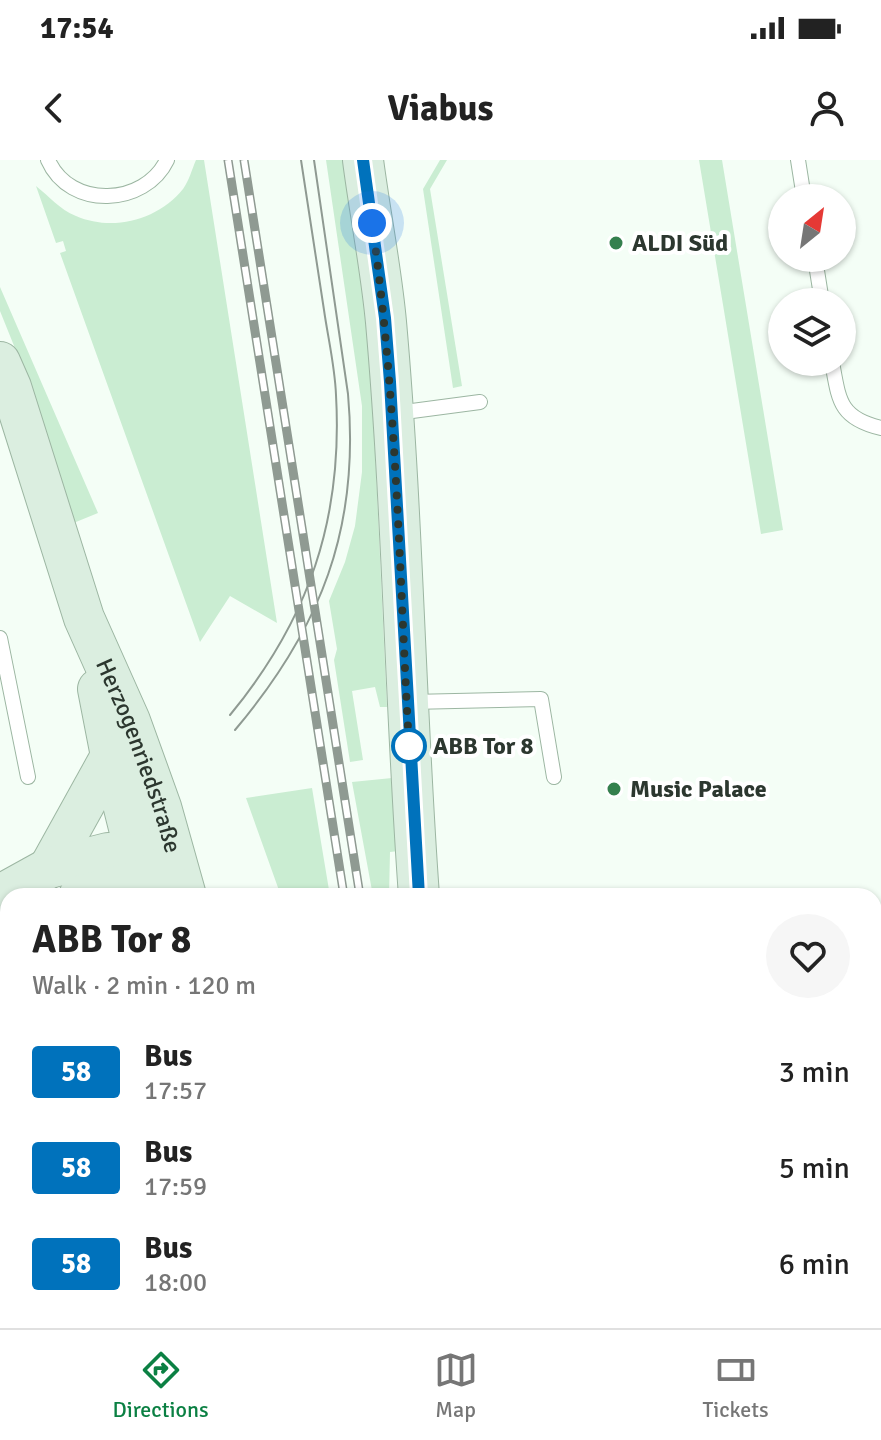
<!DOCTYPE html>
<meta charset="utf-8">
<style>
:root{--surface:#fff;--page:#f6f6f6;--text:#222;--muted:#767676;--line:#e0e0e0;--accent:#0b8043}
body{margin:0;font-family:Signika,sans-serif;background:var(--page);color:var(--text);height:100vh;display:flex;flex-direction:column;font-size:30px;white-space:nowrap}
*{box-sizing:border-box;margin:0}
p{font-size:26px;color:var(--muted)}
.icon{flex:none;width:44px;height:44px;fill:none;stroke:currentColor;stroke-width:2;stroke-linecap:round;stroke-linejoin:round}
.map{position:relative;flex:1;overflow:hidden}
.side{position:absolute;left:0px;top:728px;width:882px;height:440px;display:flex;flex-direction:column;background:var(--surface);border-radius:24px 24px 0 0;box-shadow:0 2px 6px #0004}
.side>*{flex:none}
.badge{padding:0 16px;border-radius:6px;font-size:28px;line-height:52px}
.needle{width:52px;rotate:30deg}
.fabs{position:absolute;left:768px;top:24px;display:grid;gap:16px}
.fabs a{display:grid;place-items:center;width:88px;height:88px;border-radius:50%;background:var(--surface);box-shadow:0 2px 6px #0004;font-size:40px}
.you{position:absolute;width:40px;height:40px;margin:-20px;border:6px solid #fff;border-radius:50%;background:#1a73e8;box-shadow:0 0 0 12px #1a73e833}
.map>.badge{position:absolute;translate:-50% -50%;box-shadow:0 0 0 4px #fff}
.round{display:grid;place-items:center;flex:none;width:84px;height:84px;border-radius:42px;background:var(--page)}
.summary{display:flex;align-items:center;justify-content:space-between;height:136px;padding:0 32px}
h1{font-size:38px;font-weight:700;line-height:60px}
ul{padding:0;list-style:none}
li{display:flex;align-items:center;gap:24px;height:96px;padding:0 32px}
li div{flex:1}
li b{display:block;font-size:30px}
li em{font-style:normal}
li .badge{min-width:88px;font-weight:700;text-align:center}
.status{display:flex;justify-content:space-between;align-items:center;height:56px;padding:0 40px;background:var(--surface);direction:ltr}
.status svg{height:22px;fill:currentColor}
header{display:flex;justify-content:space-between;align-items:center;height:104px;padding:0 32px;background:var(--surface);font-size:36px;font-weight:700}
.tabs{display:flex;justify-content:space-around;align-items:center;height:112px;border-top:2px solid var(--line);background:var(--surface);font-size:22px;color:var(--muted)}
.tabs a{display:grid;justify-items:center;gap:4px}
.tabs .active{color:var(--accent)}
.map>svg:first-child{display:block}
.green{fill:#caedd2}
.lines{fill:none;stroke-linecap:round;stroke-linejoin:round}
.lane-casing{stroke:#9cb6a2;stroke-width:16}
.secondary-casing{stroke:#9cb6a2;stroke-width:42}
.lane{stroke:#fff;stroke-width:14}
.secondary{stroke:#dbeee0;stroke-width:40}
.tram{stroke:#8f9a92;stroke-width:2}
.rail-casing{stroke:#8f9a92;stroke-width:9}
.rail{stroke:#fff;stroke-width:6;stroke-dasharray:18;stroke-linecap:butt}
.line-casing{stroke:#fff;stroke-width:18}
.line{stroke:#0072bc;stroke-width:12}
.walk{stroke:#2c372f;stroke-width:8;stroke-dasharray:0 14.4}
.poi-dot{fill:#35804e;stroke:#fff;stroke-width:3}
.stop-dot{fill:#fff;stroke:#0072bc;stroke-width:4}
.labels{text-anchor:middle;stroke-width:8;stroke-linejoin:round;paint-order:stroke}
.poi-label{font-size:24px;font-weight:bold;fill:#2c372f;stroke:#fff;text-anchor:start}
.stop-label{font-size:24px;font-weight:bold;fill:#2c372f;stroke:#fff;text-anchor:start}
.street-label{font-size:24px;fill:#2c372f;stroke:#fff}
</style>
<div class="status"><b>17:54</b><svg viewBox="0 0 49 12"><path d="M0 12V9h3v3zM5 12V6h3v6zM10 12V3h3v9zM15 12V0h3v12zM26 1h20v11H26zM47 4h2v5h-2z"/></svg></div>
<header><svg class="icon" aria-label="back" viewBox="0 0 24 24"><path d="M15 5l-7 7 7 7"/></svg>Viabus<svg class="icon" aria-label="person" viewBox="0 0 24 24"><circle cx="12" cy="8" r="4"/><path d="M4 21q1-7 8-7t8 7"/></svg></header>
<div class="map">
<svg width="881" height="1168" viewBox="0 0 881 1168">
<rect width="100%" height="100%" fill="#f4fef6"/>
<path class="green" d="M 196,0 L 204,0 L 277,463 L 230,436 L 200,482 L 60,93 L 66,91 L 63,81 L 56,83 L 36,26 C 50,37 59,49 76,56 C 113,72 158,60 183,29 C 189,21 192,9 196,0 Z
M 326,0 L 347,0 L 369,161 L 387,547 L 380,547 L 375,527 L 352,531 L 363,600 L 350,602 L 334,500 L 337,489 L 329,441 L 345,402 L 355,366 L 362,312 L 362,246 Z
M 440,0 L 447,0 L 430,29 L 462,226 L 453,228 L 423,29 Z
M 699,0 L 722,0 L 783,370 L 761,374 Z
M 0,127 L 98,353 L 71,364 L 31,228 L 0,151 Z
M 392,618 L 399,691 L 390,692 L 389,736 L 373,736 L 352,622 Z
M 312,628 L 330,736 L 281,736 L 246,638 Z"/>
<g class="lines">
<defs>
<path id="lane" d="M 48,0 C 70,50 145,46 167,0
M 798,0 L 804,38
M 815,98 L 822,142
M 832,202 C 839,240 839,258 881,268
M 397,253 L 480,242
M 0,478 L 28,617
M 411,542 L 541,539 L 554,617
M 874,938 L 881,936"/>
<g id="secondary">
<path d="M 363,0 C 370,54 381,108 386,162 C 403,353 405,545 419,736"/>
<path id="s1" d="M 0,202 L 11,227 L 84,458 L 130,561 L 161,647 L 186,736"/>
<path d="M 98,529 L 111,596 L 146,736"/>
<path d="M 49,708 L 111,596"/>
<path d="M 0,735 L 49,708 L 108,693 L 160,697"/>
<path d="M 79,736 L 142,720 L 165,706"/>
<path d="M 253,1160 L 255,1168"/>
<path d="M 484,1160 L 485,1168"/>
</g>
</defs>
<use href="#lane" class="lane-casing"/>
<use href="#secondary" class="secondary-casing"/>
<use href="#lane" class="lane"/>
<use href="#secondary" class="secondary"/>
<path class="tram" d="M 230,555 C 309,459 343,359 336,235 C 335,207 328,178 324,150 C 316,100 309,50 301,0
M 235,570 C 321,468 360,368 348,234 L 314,0"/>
<defs>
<path id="rail" d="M 228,0 L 344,736
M 244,0 L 360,736
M 409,1160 L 411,1168
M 426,1160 L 428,1168"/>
</defs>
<use href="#rail" class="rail-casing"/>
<use href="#rail" class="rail"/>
</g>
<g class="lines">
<defs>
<path id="line" d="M 363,0 L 385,158 L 390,222 L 419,736"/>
</defs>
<use href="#line" class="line-casing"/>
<use href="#line" class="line"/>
<path class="walk" d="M 372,63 C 397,237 399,411 409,586"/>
</g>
<g class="poi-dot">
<circle cx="616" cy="83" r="8"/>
<circle cx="614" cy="629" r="8"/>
</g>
<circle class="stop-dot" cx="409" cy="586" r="16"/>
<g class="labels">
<g class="poi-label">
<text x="632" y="91">ALDI Süd</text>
<text x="630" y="637">Music Palace</text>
</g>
<g class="stop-label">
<text x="433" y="594">ABB Tor 8</text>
</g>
<g class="street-label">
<text dy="8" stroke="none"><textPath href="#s1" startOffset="418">Herzogenriedstraße</textPath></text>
</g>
</g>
</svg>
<div class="fabs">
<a><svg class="needle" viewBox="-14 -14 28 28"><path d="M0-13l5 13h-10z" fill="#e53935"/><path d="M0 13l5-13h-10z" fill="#767676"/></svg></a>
<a><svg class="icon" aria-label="layers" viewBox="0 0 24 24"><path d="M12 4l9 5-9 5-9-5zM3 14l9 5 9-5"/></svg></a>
</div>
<div class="you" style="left:372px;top:63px"></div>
<section class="side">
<div class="summary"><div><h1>ABB Tor 8</h1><p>Walk · 2 min · 120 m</p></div><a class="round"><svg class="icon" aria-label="heart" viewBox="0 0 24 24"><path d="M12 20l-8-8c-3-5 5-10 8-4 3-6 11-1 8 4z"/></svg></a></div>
<ul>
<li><span class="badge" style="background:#0072bc;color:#fff">58</span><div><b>Bus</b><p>17:57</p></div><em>3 min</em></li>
<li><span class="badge" style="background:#0072bc;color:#fff">58</span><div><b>Bus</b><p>17:59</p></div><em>5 min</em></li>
<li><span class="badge" style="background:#0072bc;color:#fff">58</span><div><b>Bus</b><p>18:00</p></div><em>6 min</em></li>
</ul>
</section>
</div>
<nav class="tabs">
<a class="active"><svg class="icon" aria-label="directions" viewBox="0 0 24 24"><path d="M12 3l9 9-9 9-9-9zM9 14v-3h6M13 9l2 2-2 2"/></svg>Directions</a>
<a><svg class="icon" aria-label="map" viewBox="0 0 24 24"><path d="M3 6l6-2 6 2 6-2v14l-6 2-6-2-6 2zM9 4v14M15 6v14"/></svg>Map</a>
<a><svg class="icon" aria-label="tickets" viewBox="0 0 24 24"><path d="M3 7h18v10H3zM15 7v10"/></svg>Tickets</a>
</nav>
